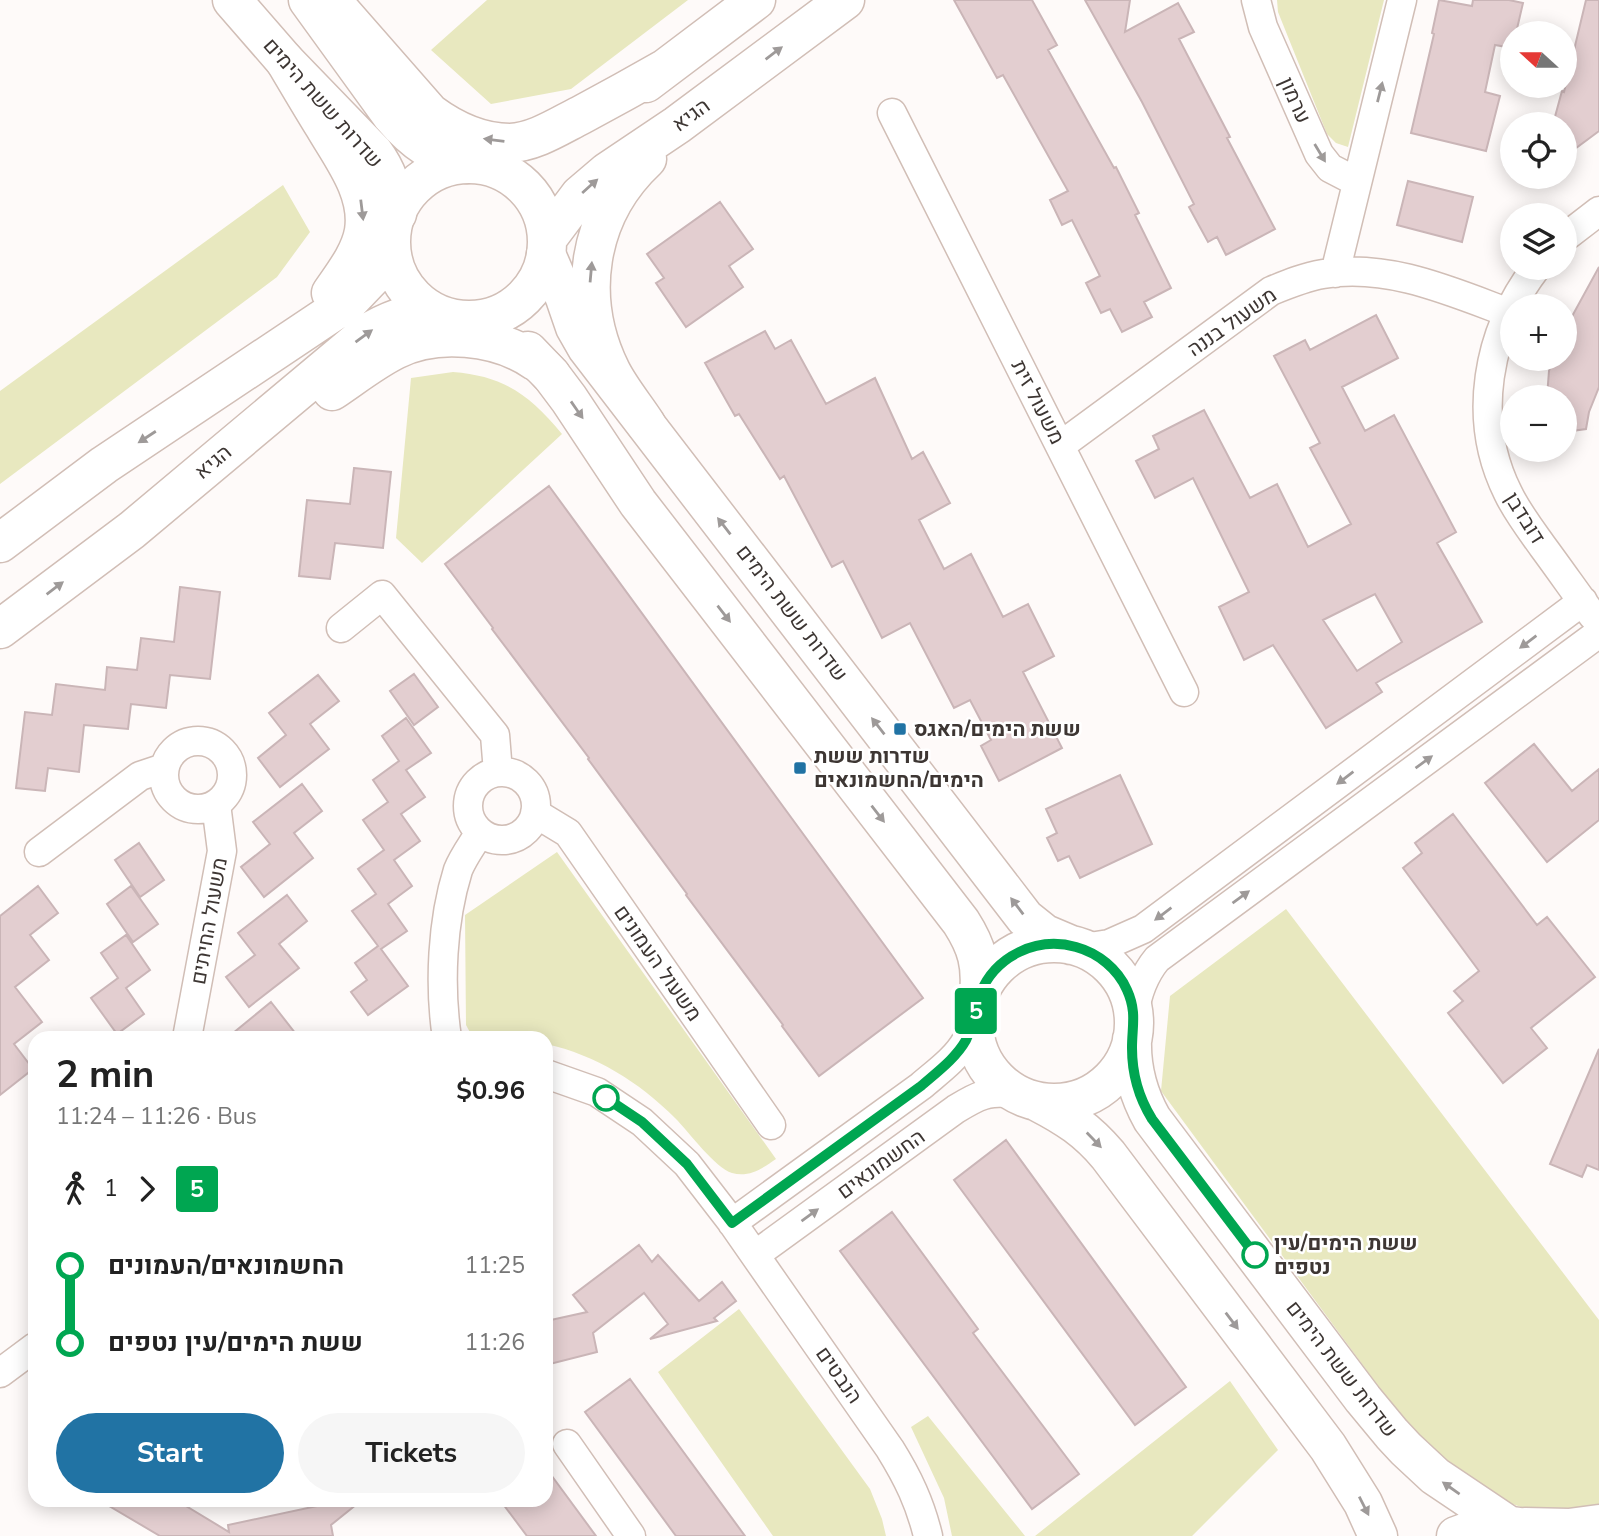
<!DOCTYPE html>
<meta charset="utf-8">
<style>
:root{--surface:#fff;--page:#f6f6f6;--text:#222;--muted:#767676;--accent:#2173a4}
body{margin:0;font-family:"Nunito Sans",Heebo,sans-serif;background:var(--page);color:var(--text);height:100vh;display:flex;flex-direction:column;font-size:26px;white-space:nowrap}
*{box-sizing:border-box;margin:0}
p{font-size:23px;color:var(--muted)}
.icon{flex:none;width:38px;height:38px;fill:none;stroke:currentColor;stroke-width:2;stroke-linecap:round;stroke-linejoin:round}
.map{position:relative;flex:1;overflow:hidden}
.side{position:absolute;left:28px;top:1031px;width:525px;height:476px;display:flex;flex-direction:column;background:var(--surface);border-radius:21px;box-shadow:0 4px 18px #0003}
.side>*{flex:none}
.badge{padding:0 14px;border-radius:5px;font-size:24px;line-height:46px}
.needle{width:46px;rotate:291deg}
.tools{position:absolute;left:1500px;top:21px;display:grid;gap:14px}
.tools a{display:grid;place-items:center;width:77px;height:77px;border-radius:50%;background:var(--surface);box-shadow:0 4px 18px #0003;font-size:35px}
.map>.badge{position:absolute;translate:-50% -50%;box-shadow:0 0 0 4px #fff}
.legs{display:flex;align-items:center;gap:10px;height:77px;padding:0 28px;font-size:23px}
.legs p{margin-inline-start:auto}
.headline{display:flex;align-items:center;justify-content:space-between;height:119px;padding:0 28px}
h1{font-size:38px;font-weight:700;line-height:52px}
.action{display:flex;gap:14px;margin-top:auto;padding:14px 28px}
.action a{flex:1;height:80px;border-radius:42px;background:var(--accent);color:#fff;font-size:28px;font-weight:700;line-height:80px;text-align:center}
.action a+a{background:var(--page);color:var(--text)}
ul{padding:0 28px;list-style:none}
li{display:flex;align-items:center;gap:24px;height:77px;font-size:26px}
li i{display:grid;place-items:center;width:10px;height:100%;margin:0 9px;background:currentColor}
li i::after{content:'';width:18px;height:18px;margin:-9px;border:5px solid;border-radius:50%;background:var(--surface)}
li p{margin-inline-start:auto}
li:first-child i{background:linear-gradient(#0000 50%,currentColor 0)}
li:last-child i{background:linear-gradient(currentColor 50%,#0000 0)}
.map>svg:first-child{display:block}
.green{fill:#e8e8bf}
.building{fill:#e3ced0;stroke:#cab5b7;stroke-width:2;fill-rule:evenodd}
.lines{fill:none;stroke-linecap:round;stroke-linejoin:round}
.street-casing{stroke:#d1beb6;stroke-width:31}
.secondary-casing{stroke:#d1beb6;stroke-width:41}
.highway-casing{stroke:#d1beb6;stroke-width:41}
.street{stroke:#fff;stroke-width:28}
.secondary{stroke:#fff;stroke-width:38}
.highway{stroke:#fff;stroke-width:38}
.oneway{fill:#9e9a99}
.line-1-casing{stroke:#fff;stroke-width:16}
.line-1{stroke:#00a651;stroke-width:10}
.poi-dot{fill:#2173a4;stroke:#fff;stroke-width:2.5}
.stop-1-dot{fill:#fff;stroke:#00a651;stroke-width:3.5}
.labels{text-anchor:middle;stroke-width:5;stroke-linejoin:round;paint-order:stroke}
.street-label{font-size:21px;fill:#3d3633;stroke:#fff}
.poi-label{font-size:21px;font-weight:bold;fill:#3d3633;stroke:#fff;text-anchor:start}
.stop-label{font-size:21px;font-weight:bold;fill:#3d3633;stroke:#fff;text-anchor:start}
</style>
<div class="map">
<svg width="1599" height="1536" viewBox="0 0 1599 1536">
<rect width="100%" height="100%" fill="#fefaf9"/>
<path class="green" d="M 487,0 L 688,0 L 571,89 L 491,104 L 431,50 Z
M 1277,0 L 1384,0 L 1348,147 L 1336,143 L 1327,134 L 1278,12 Z
M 283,185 L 310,232 L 277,277 L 0,484 L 0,391 Z
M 453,372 C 504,376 530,395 562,434 L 422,563 L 396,538 L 411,378 Z
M 557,852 L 776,1159 C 763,1168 749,1178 732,1173 C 715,1168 689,1132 675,1118 C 639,1082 596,1055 546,1044 L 546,1038 L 473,1038 L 466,1025 L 465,915 Z
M 1286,909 L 1599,1320 L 1599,1510 L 1524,1508 L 1495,1498 L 1466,1483 L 1412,1432 L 1161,1091 L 1170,996 Z
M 739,1309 L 870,1489 L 882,1519 L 886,1536 L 773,1536 L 658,1372 Z
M 1230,1381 L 1278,1450 L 1192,1536 L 1035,1536 Z
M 928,1416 L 1025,1536 L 952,1536 L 944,1498 L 911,1427 Z"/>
<path class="building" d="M 954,0 L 1032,0 L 1057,45 L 1048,50 L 1114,168 L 1116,167 L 1139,213 L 1135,215 L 1171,288 L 1144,302 L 1152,317 L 1122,332 L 1110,309 L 1101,313 L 1086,283 L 1100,276 L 1072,220 L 1062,225 L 1050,200 L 1068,191 L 1003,75 L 997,78 Z
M 1085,0 L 1130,0 L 1125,32 L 1178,3 L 1194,32 L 1179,39 L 1230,137 L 1227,138 L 1275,229 L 1226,255 L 1217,237 L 1208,242 L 1189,207 L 1194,204 L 1142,102 Z
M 1439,0 L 1472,6 L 1473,0 L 1509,0 L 1523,3 L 1516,33 L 1512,33 L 1512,48 L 1495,45 L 1485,92 L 1500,96 L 1486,151 L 1411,133 L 1434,34 L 1432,33 Z
M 1586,0 L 1599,0 L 1599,131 L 1564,157 L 1564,124 L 1553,124 L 1562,91 L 1564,92 Z
M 1408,181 L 1473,197 L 1462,242 L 1397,225 Z
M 720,202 L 753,249 L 729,266 L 743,287 L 686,327 L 656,283 L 664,278 L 647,254 Z
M 1599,267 L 1599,387 L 1589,412 L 1586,429 L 1564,432 L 1564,397 L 1547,397 L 1549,371 L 1552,359 L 1564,359 L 1564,331 Z
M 1376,315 L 1398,358 L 1342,387 L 1365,431 L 1394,415 L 1456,532 L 1437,543 L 1482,622 L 1376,683 L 1382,692 L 1326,728 L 1273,645 L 1244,660 L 1219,607 L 1249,592 L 1193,478 L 1155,498 L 1136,461 L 1159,449 L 1153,436 L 1204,410 L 1250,498 L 1277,484 L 1308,547 L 1351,524 L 1310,448 L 1320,443 L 1274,356 L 1305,340 L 1310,350 ZM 1375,594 L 1402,642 L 1357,671 L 1323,620 Z
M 765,331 L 775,349 L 791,340 L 826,404 L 875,378 L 912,459 L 923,452 L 950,503 L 919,520 L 944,569 L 971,554 L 1003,617 L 1028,604 L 1054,656 L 1023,672 L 1062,748 L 999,781 L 981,746 L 991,740 L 970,700 L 954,708 L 910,623 L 882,638 L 843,561 L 832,567 L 784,476 L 780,479 L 739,414 L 735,416 L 705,363 Z
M 354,468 L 391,472 L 383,548 L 335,543 L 330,579 L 299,576 L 307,500 L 350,504 Z
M 549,486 L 923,998 L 819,1076 L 782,1026 L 783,1025 L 686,895 L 687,894 L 588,759 L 589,758 L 492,629 L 493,628 L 445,564 Z
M 180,587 L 220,592 L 210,679 L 170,675 L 166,708 L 131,704 L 128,729 L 84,725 L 79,772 L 48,768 L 45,791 L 16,788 L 25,712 L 52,715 L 56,684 L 105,690 L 107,667 L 137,670 L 141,638 L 174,642 Z
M 414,674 L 438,707 L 414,725 L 390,691 Z
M 318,675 L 339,701 L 310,724 L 329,749 L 280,787 L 258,758 L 286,735 L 269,713 Z
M 406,718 L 431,753 L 406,770 L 425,797 L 401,814 L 420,841 L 394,860 L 412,886 L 388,904 L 407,931 L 381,949 L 408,986 L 368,1015 L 351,992 L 367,980 L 355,963 L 378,946 L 352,911 L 376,894 L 358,869 L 384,850 L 363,820 L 388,802 L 373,780 L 399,761 L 382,736 Z
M 1534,744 L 1572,791 L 1599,769 L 1599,820 L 1547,862 L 1485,783 Z
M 1120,775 L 1152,844 L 1080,878 L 1069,856 L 1058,861 L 1047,838 L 1057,833 L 1046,809 Z
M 302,784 L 322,811 L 294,833 L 313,858 L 264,897 L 241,867 L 270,844 L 253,822 Z
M 1453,814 L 1537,925 L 1547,917 L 1595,977 L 1531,1028 L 1547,1048 L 1503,1083 L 1448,1013 L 1463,1001 L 1454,991 L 1479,971 L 1403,868 L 1422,853 L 1415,843 Z
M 139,843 L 164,880 L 140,897 L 115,860 Z
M 38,886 L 58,913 L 30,935 L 49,960 L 15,987 L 42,1022 L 14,1044 L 33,1069 L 0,1095 L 0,916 Z
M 131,886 L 158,924 L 133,942 L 107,904 Z
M 287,895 L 307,921 L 279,944 L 299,968 L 249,1007 L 226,977 L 255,955 L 238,933 Z
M 126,935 L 150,970 L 126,988 L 144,1014 L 117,1034 L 91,998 L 118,978 L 101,953 Z
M 271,1002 L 299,1038 L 227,1038 Z
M 1599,1049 L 1599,1170 L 1587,1165 L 1582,1177 L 1550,1164 Z
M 1006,1140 L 1186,1387 L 1135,1425 L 954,1180 Z
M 892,1212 L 978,1329 L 973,1333 L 1079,1474 L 1032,1509 L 840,1251 Z
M 639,1245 L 652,1262 L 658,1255 L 699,1301 L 722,1282 L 736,1301 L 714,1318 L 717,1321 L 650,1339 L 668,1324 L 644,1293 L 593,1333 L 597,1352 L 546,1365 L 546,1321 L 587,1312 L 573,1295 Z
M 630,1379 L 745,1536 L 676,1536 L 585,1412 Z
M 546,1468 L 596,1536 L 527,1536 L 500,1500 L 546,1500 Z
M 99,1500 L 176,1500 L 229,1532 L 228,1525 L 345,1500 L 362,1500 L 331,1525 L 333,1536 L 160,1536 Z"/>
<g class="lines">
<defs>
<path id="street" d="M 1256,0 L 1263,27 L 1319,154 L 1330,168 L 1357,182
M 892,113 L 1184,692
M 1564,238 L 1599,211
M 1536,268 C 1487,332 1471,419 1508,493 C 1517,512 1531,530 1543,547 C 1560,570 1576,593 1593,616
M 1335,273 L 1402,0
M 1060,446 L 1271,291 C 1288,284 1305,277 1323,274 C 1387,263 1450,291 1509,313
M 341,628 L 382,595 L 495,735 L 498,772
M164 775a34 34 0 1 1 68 0a34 34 0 1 1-68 0Z
M468 806a34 34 0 1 1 68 0a34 34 0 1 1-68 0Z
M 535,813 L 568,833 L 771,1125
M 39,852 L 140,776 L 164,768
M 1083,948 L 1109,944 L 1143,929 L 1583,601
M 1134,1015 C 1137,994 1143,976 1157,959 L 1599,633
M 187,1038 L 222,851 L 216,804
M 447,1038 C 439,985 442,921 458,870 C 463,857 473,844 480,832
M 546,1074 L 597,1092 L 642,1122 L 687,1164 L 731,1221 L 890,1449 C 908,1478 920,1503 928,1536
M 732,1223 L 921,1086 C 936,1073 956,1059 966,1041 C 969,1035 971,1027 974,1020
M 755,1255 L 956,1109 C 979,1095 987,1091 1014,1093
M 0,1373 L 35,1347
M 567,1444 L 631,1536"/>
<path id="secondary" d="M 232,0 L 285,61 L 374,153 C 388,172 394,191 397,214
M 308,0 L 392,116 C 415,143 434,155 467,164
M 546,254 L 565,298 L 575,327 L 587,348 L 1025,918 L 1045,934 L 1071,945
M 528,351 L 551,375 L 569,399 L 638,503 L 961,922 C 977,947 982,965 979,995
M974 1023a80 80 0 1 1 160 0a80 80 0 1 1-160 0Z
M 1132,1039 C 1131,1068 1138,1094 1152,1119 L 1363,1399 L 1392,1434 L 1406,1449 L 1435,1476 L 1508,1525
M 1038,1102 C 1067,1117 1087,1130 1108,1155 L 1328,1447 L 1363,1503 L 1378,1536
M 1525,1527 L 1569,1528 L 1599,1524
M 1456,1536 C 1486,1523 1520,1522 1550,1536"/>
<path id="highway" d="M 331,0 L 430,113 C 453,130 481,143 510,143 C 535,142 559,126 581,115 C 609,100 638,84 666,68
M 285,61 C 298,83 311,105 324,126 C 342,157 370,192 364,231 C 360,254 344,274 331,293
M 646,83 L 756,0
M391 242a78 78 0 1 1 156 0a78 78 0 1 1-156 0Z
M 547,239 L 580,195 L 607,172 L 677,125 L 845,0
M 332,391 C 353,377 373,361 395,350 C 436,329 497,335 535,361 C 541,364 546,370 551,375
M 646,424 C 635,407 620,389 611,371 C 575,298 587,215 647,159
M 0,543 L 104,465 L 348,302 L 372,277 L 391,245
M 0,629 L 132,530 L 366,334 C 387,321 408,313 432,311"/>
</defs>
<use href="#street" class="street-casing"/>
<use href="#secondary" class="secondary-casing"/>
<use href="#highway" class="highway-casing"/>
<use href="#street" class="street"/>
<use href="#secondary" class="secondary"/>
<use href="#highway" class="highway"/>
</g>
<defs><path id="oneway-solid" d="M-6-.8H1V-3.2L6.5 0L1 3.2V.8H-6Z" transform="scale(1.75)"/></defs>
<g class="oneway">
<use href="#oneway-solid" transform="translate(774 53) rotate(-37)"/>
<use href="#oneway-solid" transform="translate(1380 92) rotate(-76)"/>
<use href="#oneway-solid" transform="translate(494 140) rotate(-173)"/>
<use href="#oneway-solid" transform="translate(1320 153) rotate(59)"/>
<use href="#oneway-solid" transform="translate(590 186) rotate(-42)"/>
<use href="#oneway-solid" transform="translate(362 210) rotate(83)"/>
<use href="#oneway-solid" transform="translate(591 272) rotate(-85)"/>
<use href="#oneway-solid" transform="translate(364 336) rotate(-36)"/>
<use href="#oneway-solid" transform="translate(577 410) rotate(55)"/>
<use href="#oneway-solid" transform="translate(147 437) rotate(147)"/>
<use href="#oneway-solid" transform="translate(724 526) rotate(-128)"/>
<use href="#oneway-solid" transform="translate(55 588) rotate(-37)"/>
<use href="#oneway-solid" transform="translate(724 614) rotate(52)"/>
<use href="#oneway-solid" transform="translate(1528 642) rotate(143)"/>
<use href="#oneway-solid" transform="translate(878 726) rotate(-128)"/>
<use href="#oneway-solid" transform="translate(1424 762) rotate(-36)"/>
<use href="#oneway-solid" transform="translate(1345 778) rotate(143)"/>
<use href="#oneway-solid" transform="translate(878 814) rotate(52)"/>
<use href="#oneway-solid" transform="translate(1241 897) rotate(-36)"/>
<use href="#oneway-solid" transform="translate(1017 906) rotate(-127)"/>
<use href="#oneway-solid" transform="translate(1163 914) rotate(143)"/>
<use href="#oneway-solid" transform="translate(1094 1140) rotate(46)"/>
<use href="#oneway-solid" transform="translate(810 1215) rotate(-36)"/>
<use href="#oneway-solid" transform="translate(1232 1321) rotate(53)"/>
<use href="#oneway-solid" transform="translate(1451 1488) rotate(-145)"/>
<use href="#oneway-solid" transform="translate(1364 1506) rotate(63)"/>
</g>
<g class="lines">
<defs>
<path id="line-1" d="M 606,1098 L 642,1122 L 687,1164 L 732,1223 L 921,1086 C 937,1072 956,1058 966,1040 C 969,1034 972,1027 974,1020 C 977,1012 976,1002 980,994 C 995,956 1037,936 1076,947 C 1098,953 1118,969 1127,990 C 1137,1012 1132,1026 1132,1048 C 1132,1073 1139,1098 1152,1119 L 1255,1255"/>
</defs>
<use href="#line-1" class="line-1-casing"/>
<use href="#line-1" class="line-1"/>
</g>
<g class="poi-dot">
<rect x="893" y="722" width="14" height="14" rx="3.5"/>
<rect x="793" y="761" width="14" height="14" rx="3.5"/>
</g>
<g class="stop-1-dot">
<circle cx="606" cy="1098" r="12"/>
<circle cx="1255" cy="1255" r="12"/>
</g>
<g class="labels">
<g class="street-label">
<text transform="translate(1295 100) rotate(66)" y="7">ערמון</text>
<text transform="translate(323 103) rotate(48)" y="7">שדרות ששת הימים</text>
<text transform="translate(691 115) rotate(-36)" y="7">הגיא</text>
<text transform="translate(1232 322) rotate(-35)" y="7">משעול בננה</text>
<text transform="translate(1038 402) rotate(63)" y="7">משעול זית</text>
<text transform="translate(213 462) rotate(-40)" y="7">הגיא</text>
<text transform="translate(1525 518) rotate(58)" y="7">דובדבן</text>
<text transform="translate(792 613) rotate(52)" y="7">שדרות ששת הימים</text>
<text transform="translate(209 921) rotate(-80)" y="7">משעול החיתים</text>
<text transform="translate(658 963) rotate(55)" y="7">משעול העמונים</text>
<text transform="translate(881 1164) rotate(-36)" y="7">החשמונאים</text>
<text transform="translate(1342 1369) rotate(52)" y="7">שדרות ששת הימים</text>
<text transform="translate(839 1375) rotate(55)" y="7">הנבטים</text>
</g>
<g class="poi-label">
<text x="914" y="736">ששת הימים/האגס</text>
<text x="814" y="763">שדרות ששת<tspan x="814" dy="24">הימים/החשמונאים</tspan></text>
</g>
<g class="stop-label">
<text x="1274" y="1250">ששת הימים/עין<tspan x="1274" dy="24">נטפים</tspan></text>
</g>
</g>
</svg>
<div class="tools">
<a><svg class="needle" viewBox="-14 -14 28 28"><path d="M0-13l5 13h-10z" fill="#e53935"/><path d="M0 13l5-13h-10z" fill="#767676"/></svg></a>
<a><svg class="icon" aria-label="locate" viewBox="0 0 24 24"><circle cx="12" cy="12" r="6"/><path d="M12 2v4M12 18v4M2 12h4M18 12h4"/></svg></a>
<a><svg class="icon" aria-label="layers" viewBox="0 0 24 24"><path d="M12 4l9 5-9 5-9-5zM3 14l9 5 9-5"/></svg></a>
<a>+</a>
<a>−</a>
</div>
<b class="badge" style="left:976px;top:1011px;background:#00a651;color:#fff">5</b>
<section class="side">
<div class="headline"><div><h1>2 min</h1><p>11:24 – 11:26 · Bus</p></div><b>$0.96</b></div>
<div class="legs"><svg class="icon" aria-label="walk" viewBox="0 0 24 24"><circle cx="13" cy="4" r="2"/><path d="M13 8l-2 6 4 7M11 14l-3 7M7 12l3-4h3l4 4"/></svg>1<svg class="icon" aria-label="forward" viewBox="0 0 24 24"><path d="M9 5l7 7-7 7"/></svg><b class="badge" style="background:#00a651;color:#fff">5</b></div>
<ul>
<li><i style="color:#00a651"></i><b>החשמונאים/העמונים</b><p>11:25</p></li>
<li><i style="color:#00a651"></i><b>ששת הימים/עין נטפים</b><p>11:26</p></li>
</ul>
<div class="action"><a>Start</a><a>Tickets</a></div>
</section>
</div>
